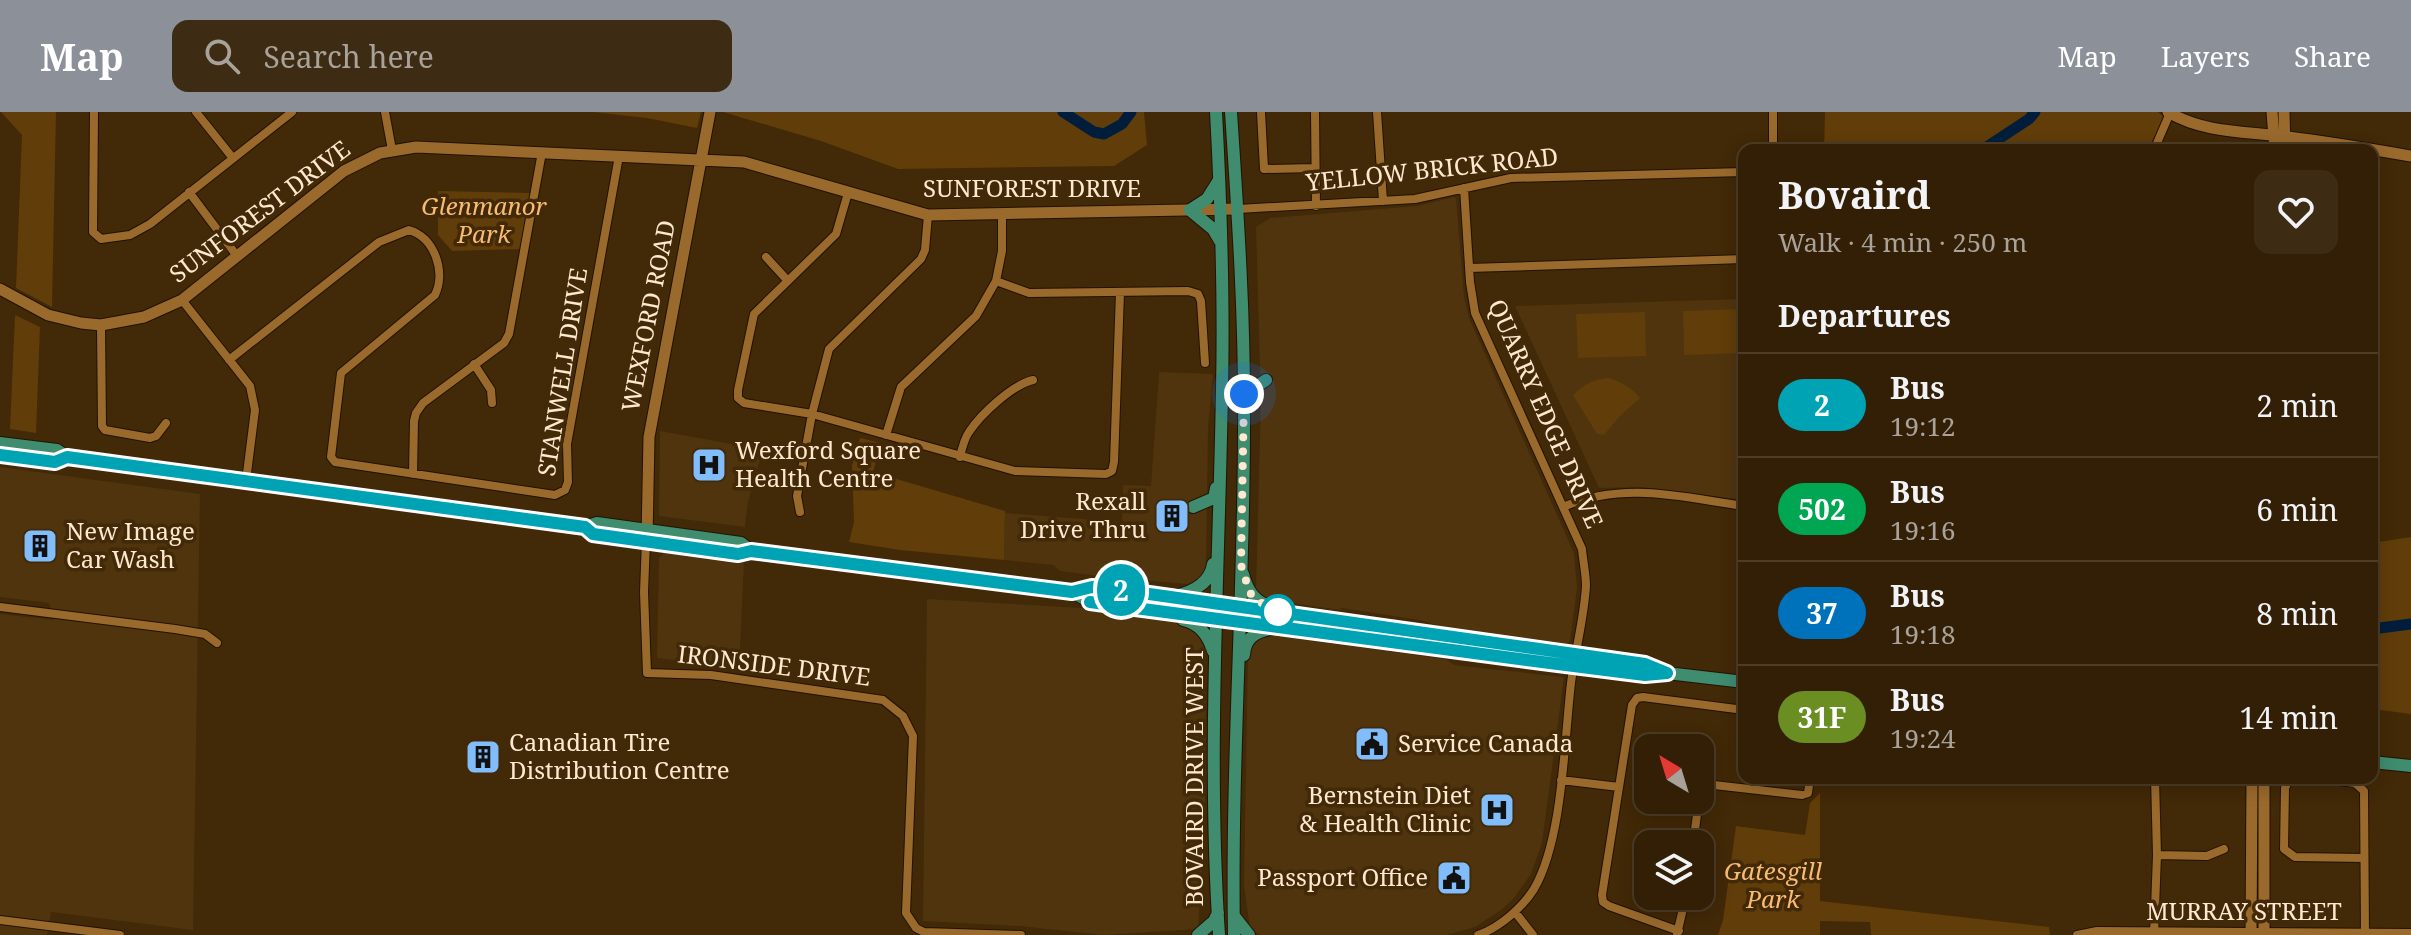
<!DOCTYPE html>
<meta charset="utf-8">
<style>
:root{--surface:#321f05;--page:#3d2c13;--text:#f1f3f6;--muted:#a8a29a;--line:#4d3d27;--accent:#8c9099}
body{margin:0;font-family:"Noto Serif",serif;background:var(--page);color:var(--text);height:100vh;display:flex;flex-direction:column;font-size:30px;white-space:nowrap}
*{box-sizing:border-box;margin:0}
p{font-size:26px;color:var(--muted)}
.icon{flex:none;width:44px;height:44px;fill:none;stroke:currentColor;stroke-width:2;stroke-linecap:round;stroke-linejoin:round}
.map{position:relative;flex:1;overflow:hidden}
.drawer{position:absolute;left:1738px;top:32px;width:640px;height:640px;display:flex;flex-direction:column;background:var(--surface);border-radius:16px;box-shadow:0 4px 20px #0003,0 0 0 2px var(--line)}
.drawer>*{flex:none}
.badge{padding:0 16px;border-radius:26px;font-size:28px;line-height:52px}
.needle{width:52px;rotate:322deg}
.fabs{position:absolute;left:1634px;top:622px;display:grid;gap:16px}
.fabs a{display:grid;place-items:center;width:80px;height:80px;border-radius:16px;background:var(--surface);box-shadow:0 4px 20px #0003,0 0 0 2px var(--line);font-size:40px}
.you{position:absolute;width:40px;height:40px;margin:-20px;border:6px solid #fff;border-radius:50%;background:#1a73e8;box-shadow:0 0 0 12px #1a73e833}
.map>.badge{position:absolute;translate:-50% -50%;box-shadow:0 0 0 4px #fff}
h2{padding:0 40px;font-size:30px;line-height:72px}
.round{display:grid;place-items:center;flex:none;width:84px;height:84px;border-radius:16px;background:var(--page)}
.head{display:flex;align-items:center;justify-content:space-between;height:136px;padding:0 40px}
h1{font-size:38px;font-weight:700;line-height:60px}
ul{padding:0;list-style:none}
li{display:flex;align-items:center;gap:24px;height:104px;padding:0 40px;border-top:2px solid var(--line)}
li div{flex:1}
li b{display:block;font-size:30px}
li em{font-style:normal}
li .badge{min-width:88px;font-weight:700;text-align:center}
header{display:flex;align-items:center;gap:48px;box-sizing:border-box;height:112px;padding:0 40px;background:var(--accent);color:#fff}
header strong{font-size:38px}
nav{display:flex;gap:44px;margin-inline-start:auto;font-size:28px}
.search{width:560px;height:72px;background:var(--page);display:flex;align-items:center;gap:20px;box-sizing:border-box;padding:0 28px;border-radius:16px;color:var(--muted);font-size:30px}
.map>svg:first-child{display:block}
.built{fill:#50340e}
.green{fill:#613d09}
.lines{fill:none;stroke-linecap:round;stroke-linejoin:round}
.river{stroke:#001e3b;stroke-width:11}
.street-casing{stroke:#221302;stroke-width:10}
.secondary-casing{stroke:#221302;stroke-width:13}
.primary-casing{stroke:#221302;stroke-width:14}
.street{stroke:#9a6a2d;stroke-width:8}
.secondary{stroke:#9a6a2d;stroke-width:11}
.primary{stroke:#3f8c6f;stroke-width:12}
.line-casing{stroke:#fff;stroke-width:18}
.line{stroke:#00a3b4;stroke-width:12}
.walk{stroke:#fee8d0;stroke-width:8;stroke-dasharray:0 14.4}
.stop-dot{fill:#fff;stroke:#00a3b4;stroke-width:4}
.labels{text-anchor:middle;stroke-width:7;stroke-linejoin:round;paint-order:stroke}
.street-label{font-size:24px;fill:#fee8d0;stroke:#422907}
.park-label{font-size:24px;font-style:italic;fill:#f8bb74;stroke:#422907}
.poi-label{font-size:24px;fill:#fee8d0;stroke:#422907;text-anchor:start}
</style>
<header>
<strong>Map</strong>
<div class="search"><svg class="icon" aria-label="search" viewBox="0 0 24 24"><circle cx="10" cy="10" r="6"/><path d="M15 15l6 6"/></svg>Search here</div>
<nav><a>Map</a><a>Layers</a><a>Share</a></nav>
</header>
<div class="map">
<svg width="2411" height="823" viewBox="0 0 2411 823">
<rect width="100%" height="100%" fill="#422907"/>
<path class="built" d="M 1454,85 L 1456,87 L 1464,184 L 1469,206 L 1574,441 L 1577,476 L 1570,529 L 1568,532 L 1441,514 L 1420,508 L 1341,496 L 1340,498 L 1285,490 L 1285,487 L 1267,487 L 1256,478 L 1261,289 L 1256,115 L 1270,106 L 1418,94 Z
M 1744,187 L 1744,388 L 1642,375 L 1599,376 L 1515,194 Z
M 1159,260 L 1213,262 L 1208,316 L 1206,458 L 1203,463 L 1194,471 L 1188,472 L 1106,465 L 1060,459 L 1053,453 L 1004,448 L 1005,401 L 1122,410 L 1123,373 L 1151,374 Z
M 660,319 L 760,337 L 762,340 L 748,390 L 745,415 L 659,404 Z
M 0,355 L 200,382 L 193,818 L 51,800 L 47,823 L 0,823 L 0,502 L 54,508 L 49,491 L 0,485 Z
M 666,439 L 708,448 L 717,446 L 744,450 L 739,556 L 657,546 L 659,446 Z
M 927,487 L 1082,496 L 1182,511 L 1197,520 L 1205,533 L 1206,568 L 1205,708 L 1198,817 L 1103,823 L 1020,814 L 923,809 Z
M 1269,523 L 1445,547 L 1454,553 L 1564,565 L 1542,731 L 1531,762 L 1513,787 L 1501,798 L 1475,815 L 1447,823 L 1260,823 L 1250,817 L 1244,773 L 1248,541 L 1253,531 Z"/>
<path class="green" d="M 1,0 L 56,0 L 52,195 L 16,176 L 22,23 Z
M 593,0 L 701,0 L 697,16 L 647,6 Z
M 723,0 L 1144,0 L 1147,33 L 1114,54 L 898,57 L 821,29 Z
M 1825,0 L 2158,0 L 2164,5 L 2148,38 L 1824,38 Z
M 438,79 L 530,81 L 522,137 L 452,139 L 438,123 Z
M 1744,197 L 1744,241 L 1684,243 L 1683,199 Z
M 1645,200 L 1646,244 L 1578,246 L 1576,202 Z
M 15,203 L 40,215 L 36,321 L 10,317 Z
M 1608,266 C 1622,270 1631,275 1640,286 L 1620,304 L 1604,323 L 1597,322 L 1573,283 C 1584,272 1593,268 1608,266 Z
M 860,326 L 881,331 L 873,360 L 1005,399 L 1004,448 L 900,438 L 849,430 L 854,410 L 852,354 Z
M 2411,425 L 2411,602 L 2372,597 L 2372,431 Z
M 1820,681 L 1820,789 L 2049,815 L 2050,823 L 1871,823 L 1870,810 L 1820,809 L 1820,823 L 1718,823 L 1723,808 L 1736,714 L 1805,723 L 1810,691 Z"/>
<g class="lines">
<path class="river" d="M 1063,0 L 1094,20 L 1104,22 L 1122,12 L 1131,0
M 1982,38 L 2029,7 L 2035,0
M 2372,517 L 2411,512"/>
<defs>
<path id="street" d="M 94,0 L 93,120 L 101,127 L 130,123 L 150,112 L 292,0
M 196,0 L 232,45
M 385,0 L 392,38
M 1261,0 L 1264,57 L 1315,56
M 1315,0 L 1316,94
M 1377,0 L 1383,89
M 1773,0 L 1773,38
M 2154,38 L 2170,1
M 1464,76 L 1470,170 L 1475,201 L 1582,437 C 1583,449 1586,462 1586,474 C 1584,507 1575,539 1571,571 C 1564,630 1563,727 1534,777 C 1522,796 1499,816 1478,823
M 189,80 L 237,144
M 848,81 L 836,122 L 754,202 L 738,278 L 738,286 L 744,291 L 812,302 L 1015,359 L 1106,362 L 1112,359 L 1114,350 L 1120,180
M 1238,97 L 1415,87 L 1511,66 L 1744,60
M 766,145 L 788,169
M 1469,156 L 1744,147
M 996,169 L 1029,181 L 1188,179 L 1198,182 L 1201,189 L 1205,251
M 182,188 L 250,274 L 255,298 L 246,369
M 101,213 L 102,314 L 105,318 L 150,326 L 156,324 L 166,311
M 229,248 L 379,130 L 409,118 C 435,126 446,160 435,183 L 341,261 L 331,345 L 335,350 L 555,383 L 565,378 L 568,370 L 567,332 L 619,44
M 474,252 L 491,278 L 492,291
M 886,323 L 901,275 L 976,204 L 996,169 L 1002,139 L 1002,101
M 960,345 C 962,336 964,327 969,320 C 981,302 1012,273 1033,268
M 413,362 L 414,309 L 416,301 L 423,291 L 504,231 L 509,222 L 542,40
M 1563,395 C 1625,369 1680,385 1744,394
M 800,400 L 797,384 L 812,302 L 829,237 L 921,147 L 925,138 L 928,103
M 646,429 L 644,480 L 647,561 L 711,563 L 883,588 L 903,604 L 913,624 L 906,801 L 916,816 L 924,820 L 1021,823
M 0,495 L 175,517 L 205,522 L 217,531
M 2295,666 L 2289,668 L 2285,676 L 2284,737 L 2295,745 L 2364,746
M 2316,666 L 2355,671 L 2364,679 L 2365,822
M 1561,668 L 1619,675
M 1700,684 L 1705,675 L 1714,673 L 1802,683 L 1808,681 L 1810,666
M 1693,732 L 1699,688
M 2157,743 L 2207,744 L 2224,737
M 1515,800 L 1533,823
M 0,808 L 120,823
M 1679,819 L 1609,794 L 1603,790 L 1602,783 L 1632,593 L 1637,586 L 1643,585 L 1744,598
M 1677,822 L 1686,784
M 2077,823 L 2097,819 L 2411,821
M 2154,823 L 2157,743 L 2155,666"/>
<path id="secondary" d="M 2168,0 C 2206,22 2246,19 2288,25 C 2329,30 2370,37 2411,44
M 2272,0 L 2275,38
M 2284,0 L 2285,38
M 0,177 L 48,203 L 81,211 L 101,213 L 144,205 L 182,188 L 344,59 L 380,41 L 416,35 L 744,50 L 928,103 L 1238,97
M 647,426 L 649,325 L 710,0
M 2251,823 L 2252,666
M 2264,823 L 2264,666"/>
<path id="primary" d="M 1216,0 C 1221,93 1224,185 1222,278 C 1219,460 1207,642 1219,823
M 1231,0 C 1238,105 1245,209 1244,315 C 1244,484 1231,653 1234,823
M 1190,98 L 1207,87 L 1219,68
M 1190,98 L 1213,117 L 1220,129
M 1249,292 L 1251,278 L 1266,268
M 0,331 L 57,338 L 67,345 L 585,415 L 593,422 L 738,442 L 751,439 L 1072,480 L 1092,475 L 1128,479 L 1645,552 L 1667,561
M 0,343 L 55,350 L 67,345
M 1193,395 L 1214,386 L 1216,376
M 585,415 L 597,411 L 741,431 L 751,439
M 1243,462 C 1247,477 1254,491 1271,494
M 1072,480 L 1090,490 L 1645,563 L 1667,561 L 1744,570
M 1175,484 C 1193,480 1210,472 1213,452
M 1183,508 C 1200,512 1208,523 1213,539
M 1244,543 C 1245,527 1254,520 1270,517
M 2372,650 L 2411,654
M 1234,804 L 1249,823
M 1198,823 L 1214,809 L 1218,801"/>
</defs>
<use href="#street" class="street-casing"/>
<use href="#secondary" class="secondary-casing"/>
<use href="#primary" class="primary-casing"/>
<use href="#street" class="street"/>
<use href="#secondary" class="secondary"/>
<use href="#primary" class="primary"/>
</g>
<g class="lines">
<defs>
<path id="line" d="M 0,343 L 55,350 L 67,345 L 585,415 L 593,422 L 738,442 L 751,439 L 1072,480 L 1092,475 L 1128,479 L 1645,552 L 1667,561 L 1645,563 L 1542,550 L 1090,490"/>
</defs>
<use href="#line" class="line-casing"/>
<use href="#line" class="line"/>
<path class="walk" d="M 1244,282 L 1241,453 L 1250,481 L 1263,492 L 1280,495 L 1278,500"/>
</g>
<defs>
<symbol id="hospital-square" viewBox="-11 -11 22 22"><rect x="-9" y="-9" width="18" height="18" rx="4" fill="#80bdfa" stroke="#422907"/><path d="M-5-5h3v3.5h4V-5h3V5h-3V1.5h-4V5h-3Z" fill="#111"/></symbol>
<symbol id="building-square" viewBox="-11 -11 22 22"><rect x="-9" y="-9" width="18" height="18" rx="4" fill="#80bdfa" stroke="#422907"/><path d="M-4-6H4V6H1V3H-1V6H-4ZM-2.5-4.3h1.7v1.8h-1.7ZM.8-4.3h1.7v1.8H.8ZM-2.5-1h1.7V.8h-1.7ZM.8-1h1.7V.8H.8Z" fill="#111"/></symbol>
<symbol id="civic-square" viewBox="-11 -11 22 22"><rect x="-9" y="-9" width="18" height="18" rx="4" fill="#80bdfa" stroke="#422907"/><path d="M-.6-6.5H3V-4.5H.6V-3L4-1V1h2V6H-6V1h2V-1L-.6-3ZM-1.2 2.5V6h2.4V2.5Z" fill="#111"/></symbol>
</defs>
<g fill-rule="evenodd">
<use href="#hospital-square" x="689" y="333" width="40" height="40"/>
<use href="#building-square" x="1152" y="384" width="40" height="40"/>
<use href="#building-square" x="20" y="414" width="40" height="40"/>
<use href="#civic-square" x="1352" y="612" width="40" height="40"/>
<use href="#building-square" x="463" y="625" width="40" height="40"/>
<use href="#hospital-square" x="1477" y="678" width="40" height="40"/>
<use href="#civic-square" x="1434" y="746" width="40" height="40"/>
</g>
<circle class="stop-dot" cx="1278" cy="500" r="16"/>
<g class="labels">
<g class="street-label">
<text transform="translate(1432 58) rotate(-6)" y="8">YELLOW BRICK ROAD</text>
<text x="1032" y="85">SUNFOREST DRIVE</text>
<text transform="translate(260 100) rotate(-37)" y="8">SUNFOREST DRIVE</text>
<text transform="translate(649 204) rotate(-79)" y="8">WEXFORD ROAD</text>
<text transform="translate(563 260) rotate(-81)" y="8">STANWELL DRIVE</text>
<text transform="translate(1545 302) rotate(66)" y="8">QUARRY EDGE DRIVE</text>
<text transform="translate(774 554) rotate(7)" y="8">IRONSIDE DRIVE</text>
<text transform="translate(1195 665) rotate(-90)" y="8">BOVAIRD DRIVE WEST</text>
<text x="2244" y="808">MURRAY STREET</text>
</g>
<g class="park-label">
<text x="484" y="103">Glenmanor<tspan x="484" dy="28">Park</tspan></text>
<text x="1773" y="768">Gatesgill<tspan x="1773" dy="28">Park</tspan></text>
</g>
<g class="poi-label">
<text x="735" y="347">Wexford Square<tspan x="735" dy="28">Health Centre</tspan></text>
<text x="1146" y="398" text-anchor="end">Rexall<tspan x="1146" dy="28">Drive Thru</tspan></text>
<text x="66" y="428">New Image<tspan x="66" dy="28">Car Wash</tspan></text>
<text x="509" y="639">Canadian Tire<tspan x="509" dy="28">Distribution Centre</tspan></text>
<text x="1398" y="640">Service Canada</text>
<text x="1471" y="692" text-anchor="end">Bernstein Diet<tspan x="1471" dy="28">&amp; Health Clinic</tspan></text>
<text x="1428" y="774" text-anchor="end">Passport Office</text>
</g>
</g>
</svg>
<div class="fabs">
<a><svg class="needle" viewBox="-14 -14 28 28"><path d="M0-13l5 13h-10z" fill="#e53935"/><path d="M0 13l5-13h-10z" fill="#a8a29a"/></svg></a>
<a><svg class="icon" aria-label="layers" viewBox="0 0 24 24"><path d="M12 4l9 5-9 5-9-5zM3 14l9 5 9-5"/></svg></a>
</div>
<div class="you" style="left:1244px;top:282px"></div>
<b class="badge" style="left:1121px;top:478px;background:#00a3b4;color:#fff">2</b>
<section class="drawer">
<div class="head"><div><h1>Bovaird</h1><p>Walk · 4 min · 250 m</p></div><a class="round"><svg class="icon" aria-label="heart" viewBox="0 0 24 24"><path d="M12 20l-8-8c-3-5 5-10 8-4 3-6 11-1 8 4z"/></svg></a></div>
<h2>Departures</h2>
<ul>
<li><span class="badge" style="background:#00a3b4;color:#fff">2</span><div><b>Bus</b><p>19:12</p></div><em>2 min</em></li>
<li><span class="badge" style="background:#00a651;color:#fff">502</span><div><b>Bus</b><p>19:16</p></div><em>6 min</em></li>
<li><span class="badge" style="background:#0072bc;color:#fff">37</span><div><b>Bus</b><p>19:18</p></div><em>8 min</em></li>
<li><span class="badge" style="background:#6b8e23;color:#fff">31F</span><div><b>Bus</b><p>19:24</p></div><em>14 min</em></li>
</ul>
</section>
</div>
